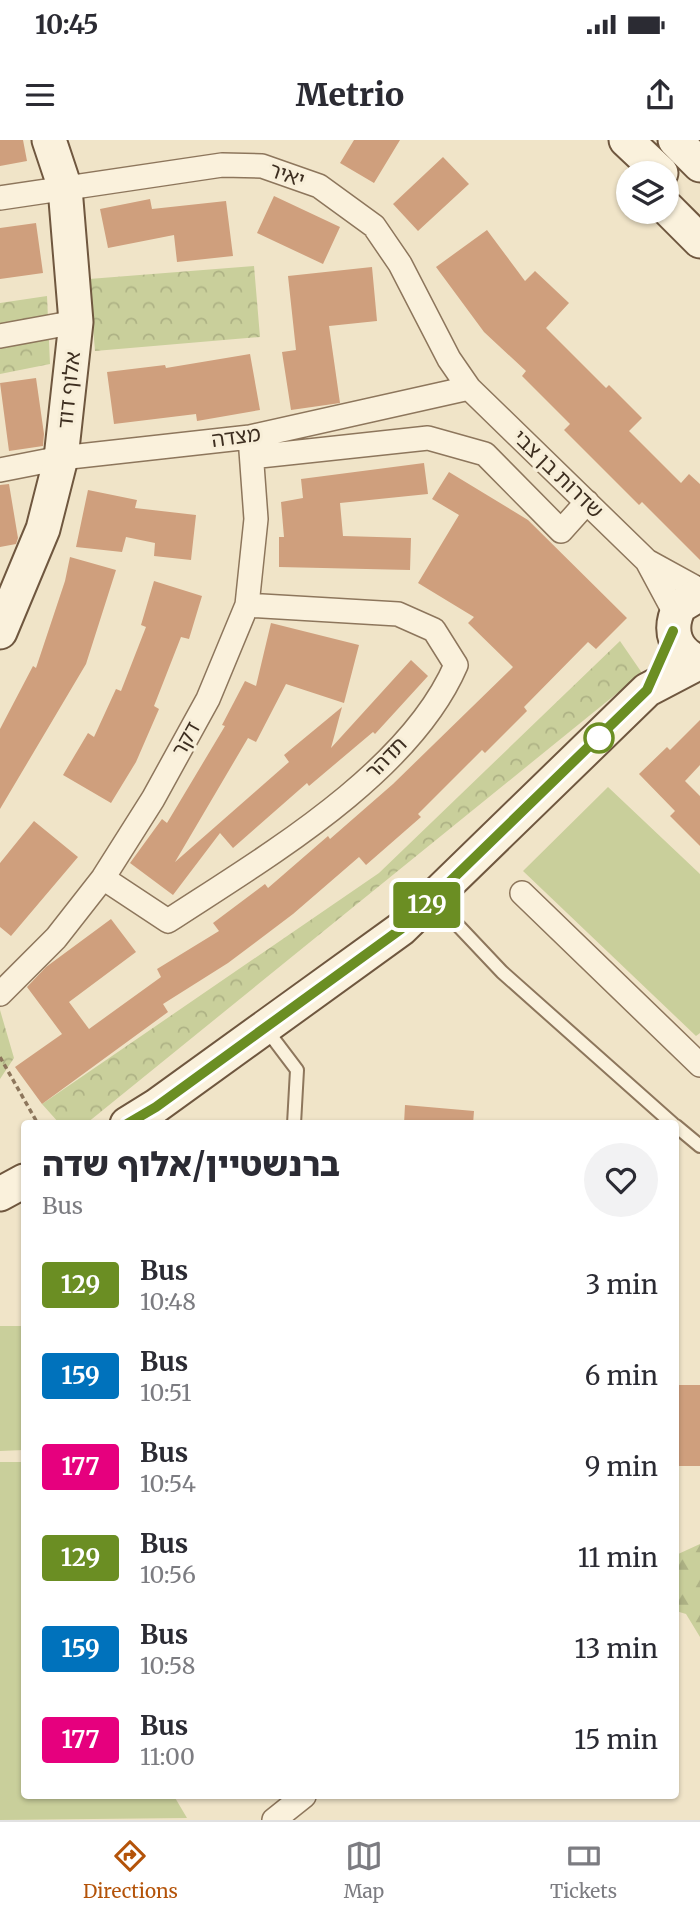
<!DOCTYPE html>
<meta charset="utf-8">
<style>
:root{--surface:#fff;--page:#f2f2f3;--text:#2b2b33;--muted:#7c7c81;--line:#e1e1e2;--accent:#b45309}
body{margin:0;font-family:Merriweather,"Noto Sans Hebrew",serif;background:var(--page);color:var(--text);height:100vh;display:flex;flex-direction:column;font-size:26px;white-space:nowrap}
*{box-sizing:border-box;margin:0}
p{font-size:23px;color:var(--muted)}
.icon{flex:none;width:38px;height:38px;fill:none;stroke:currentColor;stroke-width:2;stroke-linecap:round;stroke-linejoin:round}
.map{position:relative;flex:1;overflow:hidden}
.sheet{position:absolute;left:21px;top:980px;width:658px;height:679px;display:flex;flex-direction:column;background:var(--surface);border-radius:7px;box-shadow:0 2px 5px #0004}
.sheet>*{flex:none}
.badge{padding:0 14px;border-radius:5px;font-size:24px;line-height:46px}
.controls{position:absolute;left:616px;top:21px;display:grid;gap:14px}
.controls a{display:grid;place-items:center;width:63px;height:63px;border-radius:50%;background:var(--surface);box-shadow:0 2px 5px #0004;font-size:35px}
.map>.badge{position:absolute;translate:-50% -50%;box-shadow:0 0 0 4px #fff}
.round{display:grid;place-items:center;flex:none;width:74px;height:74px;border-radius:37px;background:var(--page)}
.headline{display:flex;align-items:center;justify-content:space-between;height:119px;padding:0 21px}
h1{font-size:33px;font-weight:800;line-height:52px}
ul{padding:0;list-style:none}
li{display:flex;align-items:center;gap:21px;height:91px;padding:0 21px}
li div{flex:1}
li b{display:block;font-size:26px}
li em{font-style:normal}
li .badge{min-width:77px;font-weight:700;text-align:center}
.status{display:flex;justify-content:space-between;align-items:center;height:49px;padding:0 35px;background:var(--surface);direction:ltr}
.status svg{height:19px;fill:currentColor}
header{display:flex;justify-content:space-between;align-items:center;height:91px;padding:0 21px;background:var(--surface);font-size:32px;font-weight:800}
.menu{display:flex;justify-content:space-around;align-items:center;height:98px;border-top:2px solid var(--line);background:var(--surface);font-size:19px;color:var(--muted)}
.menu a{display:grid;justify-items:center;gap:4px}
.menu .selected{color:var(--accent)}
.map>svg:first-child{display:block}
.green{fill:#c9cf9b}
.forest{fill:url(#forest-firs)}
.park{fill:url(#park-crowns)}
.building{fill:#cf9f7d}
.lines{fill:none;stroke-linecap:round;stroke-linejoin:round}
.lane-casing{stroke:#8d765c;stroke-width:16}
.street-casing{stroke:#8d765c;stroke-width:26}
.secondary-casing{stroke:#6f573f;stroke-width:37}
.path{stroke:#8d765c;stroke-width:3.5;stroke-dasharray:5 3.5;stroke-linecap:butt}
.lane{stroke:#faf1dc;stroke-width:12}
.street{stroke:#faf1dc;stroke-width:23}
.secondary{stroke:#faf1dc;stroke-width:33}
.line-casing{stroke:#fff;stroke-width:16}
.line{stroke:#6b8e23;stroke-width:10}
.stop-dot{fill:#fff;stroke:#6b8e23;stroke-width:3.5}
.labels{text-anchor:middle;stroke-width:6;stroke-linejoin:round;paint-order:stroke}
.street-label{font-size:21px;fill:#3d2e20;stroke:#f7eed8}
</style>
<div class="status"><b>10:45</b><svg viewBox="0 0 49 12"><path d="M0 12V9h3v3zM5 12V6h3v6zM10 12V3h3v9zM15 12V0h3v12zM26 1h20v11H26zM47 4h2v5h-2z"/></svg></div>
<header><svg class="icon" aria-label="menu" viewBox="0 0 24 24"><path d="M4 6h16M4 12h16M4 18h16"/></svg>Metrio<svg class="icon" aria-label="share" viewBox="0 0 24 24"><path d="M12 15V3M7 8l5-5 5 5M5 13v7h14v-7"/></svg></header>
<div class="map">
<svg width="700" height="1680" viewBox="0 0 700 1680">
<defs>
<pattern id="forest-firs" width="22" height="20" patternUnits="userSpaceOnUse" patternTransform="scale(1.75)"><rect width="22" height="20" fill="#c9cf9b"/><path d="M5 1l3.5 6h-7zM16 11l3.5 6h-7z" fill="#aeb285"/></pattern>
<pattern id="park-crowns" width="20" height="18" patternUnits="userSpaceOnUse" patternTransform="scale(1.75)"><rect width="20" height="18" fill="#c9cf9b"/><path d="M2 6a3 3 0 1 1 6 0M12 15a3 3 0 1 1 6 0" fill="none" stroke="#aeb285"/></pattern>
</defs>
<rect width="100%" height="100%" fill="#f0e4c8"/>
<path class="green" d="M 608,647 L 700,734 L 700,893 L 696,896 L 523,731 Z
M 0,1186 L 24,1186 L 24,1310 L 0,1311 Z
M 0,1322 L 24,1322 L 24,1656 L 174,1656 L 187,1678 L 0,1680 Z"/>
<path class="forest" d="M 700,1404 L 700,1497 L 686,1474 L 676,1471 L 676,1415 Z"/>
<path class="park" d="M 254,126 L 260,197 L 95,211 L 89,139 Z
M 47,156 L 50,224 L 0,234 L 0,163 Z
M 620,501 L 642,533 L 87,983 L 59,983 L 42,964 L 379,733 Z
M 0,870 L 14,918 L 0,939 Z"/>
<path class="building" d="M 0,0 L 23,0 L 27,21 L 0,26 Z
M 354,0 L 400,0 L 374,43 L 340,23 Z
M 443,17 L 469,44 L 418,91 L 393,64 Z
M 274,56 L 340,87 L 323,124 L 257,93 Z
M 150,59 L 152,69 L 226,61 L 233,116 L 177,122 L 174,95 L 108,108 L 100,69 Z
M 36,83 L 43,133 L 0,139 L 0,88 Z
M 487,90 L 525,141 L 535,131 L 569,163 L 546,188 L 606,248 L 609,245 L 642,278 L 629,291 L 681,343 L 689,334 L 700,344 L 700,420 L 642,362 L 639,365 L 564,290 L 570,284 L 522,236 L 526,231 L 484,192 L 436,127 Z
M 372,127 L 377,181 L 329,186 L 340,263 L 291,270 L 282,212 L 296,210 L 288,136 Z
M 250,214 L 260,270 L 197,281 L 196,274 L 114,284 L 107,232 L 165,225 L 166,228 Z
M 36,238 L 44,294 L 43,306 L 9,311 L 0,243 Z
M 424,323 L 428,354 L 340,363 L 343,396 L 411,398 L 410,430 L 279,427 L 279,397 L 284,397 L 281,362 L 303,358 L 301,339 Z
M 449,332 L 528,380 L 627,478 L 596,509 L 588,502 L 524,567 L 527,571 L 485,613 L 482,610 L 418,674 L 421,677 L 366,725 L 359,717 L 293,774 L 228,823 L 163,864 L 168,872 L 42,964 L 15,927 L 62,894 L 27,847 L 46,827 L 111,779 L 136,812 L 69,862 L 89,889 L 161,837 L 157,829 L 219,791 L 213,783 L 265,744 L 268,748 L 328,696 L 330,699 L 393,644 L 513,527 L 468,483 L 474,477 L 418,443 L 459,375 L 432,359 Z
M 9,344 L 18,398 L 16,404 L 0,407 L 0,345 Z
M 88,350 L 137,360 L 135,368 L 196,375 L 191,420 L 154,416 L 155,403 L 126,397 L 122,412 L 76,407 Z
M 70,417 L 116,430 L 86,524 L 0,669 L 0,589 L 33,526 L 36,528 L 65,441 Z
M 154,441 L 202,456 L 189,499 L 181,497 L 154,566 L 159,569 L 136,622 L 111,663 L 63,635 L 88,593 L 94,597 L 116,549 L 121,551 L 146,487 L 141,485 Z
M 271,483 L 359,505 L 344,563 L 286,544 L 256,602 L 248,598 L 175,722 L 289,622 L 284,615 L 342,567 L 331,608 L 411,520 L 428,536 L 375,594 L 373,592 L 309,646 L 307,643 L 233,708 L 220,693 L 173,755 L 130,723 L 162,679 L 167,683 L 225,586 L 222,585 L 245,541 L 256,546 Z
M 700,580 L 700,625 L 685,641 L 700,656 L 700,706 L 670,676 L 675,671 L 639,634 L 667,607 L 670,610 Z
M 34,681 L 78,717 L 11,796 L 0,787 L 0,723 Z
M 405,965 L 474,971 L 473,984 L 404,984 Z
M 676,1245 L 700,1245 L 700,1326 L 676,1326 Z"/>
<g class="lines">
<defs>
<path id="lane" d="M 433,759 L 502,832 L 673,984
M 266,889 L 297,930 L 294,984
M 676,986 L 700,1006"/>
<path id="street" d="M 0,58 L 222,25 L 262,26 L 319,46 L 374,86 L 400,124 L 449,219 L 469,248 L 647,421 L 700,450
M 0,196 L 76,182
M 252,317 L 428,298 L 485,314 L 561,391 L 587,362
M 0,330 L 61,318 L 250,297 L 469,248
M 647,421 L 676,475
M 103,738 L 168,781 C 264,718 409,634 456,525 L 434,490 L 398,474 L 247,465
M 522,753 L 700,925
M 0,854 L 56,798 L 103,738 L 153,659 L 208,559 L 247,465 L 256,379 L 250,297
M 274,1680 L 304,1656"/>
<path id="secondary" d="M 626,0 L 661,33
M 675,0 L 700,25
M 667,68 L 700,101
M 700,454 L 680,466 C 667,490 675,513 700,522
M 0,492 L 43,389 L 61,318 L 76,182 L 65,48 L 49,0
M 127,984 L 156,966 L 401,789 L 647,550 L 700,522
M 0,1054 L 24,1041"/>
</defs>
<use href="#lane" class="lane-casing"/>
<use href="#street" class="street-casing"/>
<use href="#secondary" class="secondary-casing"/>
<path class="path" d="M 0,917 L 38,984"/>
<use href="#lane" class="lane"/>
<use href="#street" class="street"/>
<use href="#secondary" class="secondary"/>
</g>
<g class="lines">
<defs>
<path id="line" d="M 127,984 L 156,967 L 401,789 L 647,550 L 673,491"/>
</defs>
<use href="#line" class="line-casing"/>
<use href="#line" class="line"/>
</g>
<circle class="stop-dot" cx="599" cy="598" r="14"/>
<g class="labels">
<g class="street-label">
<text transform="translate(287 35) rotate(19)" y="7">יאיר</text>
<text transform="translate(69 250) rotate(-84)" y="7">אלוף דוד</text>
<text transform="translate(236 297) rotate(-8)" y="7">מצדה</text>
<text transform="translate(558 334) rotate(44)" y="7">שדרות בן צבי</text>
<text transform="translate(186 599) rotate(-61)" y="7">דקר</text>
<text transform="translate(386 618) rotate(-46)" y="7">תדהר</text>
</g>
</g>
</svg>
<div class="controls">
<a><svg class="icon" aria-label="layers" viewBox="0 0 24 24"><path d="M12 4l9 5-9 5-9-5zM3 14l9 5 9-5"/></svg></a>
</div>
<b class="badge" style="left:427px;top:765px;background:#6b8e23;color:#fff">129</b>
<section class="sheet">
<div class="headline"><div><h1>ברנשטיין/אלוף שדה</h1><p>Bus</p></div><a class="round"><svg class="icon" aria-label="heart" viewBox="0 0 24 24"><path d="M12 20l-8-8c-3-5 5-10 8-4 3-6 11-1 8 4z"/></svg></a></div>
<ul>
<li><span class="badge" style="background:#6b8e23;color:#fff">129</span><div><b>Bus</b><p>10:48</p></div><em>3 min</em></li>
<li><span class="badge" style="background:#0072bc;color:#fff">159</span><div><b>Bus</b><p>10:51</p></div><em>6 min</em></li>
<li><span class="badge" style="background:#e6007e;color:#fff">177</span><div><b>Bus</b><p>10:54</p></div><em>9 min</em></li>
<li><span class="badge" style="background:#6b8e23;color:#fff">129</span><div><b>Bus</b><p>10:56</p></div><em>11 min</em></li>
<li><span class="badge" style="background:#0072bc;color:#fff">159</span><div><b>Bus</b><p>10:58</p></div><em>13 min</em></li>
<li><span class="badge" style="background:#e6007e;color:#fff">177</span><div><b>Bus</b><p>11:00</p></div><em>15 min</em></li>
</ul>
</section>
</div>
<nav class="menu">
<a class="selected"><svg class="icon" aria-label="directions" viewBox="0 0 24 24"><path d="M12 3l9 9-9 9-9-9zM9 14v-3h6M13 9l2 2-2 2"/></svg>Directions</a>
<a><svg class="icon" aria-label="map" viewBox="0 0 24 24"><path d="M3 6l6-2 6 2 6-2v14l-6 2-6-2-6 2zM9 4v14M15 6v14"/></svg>Map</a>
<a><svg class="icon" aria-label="tickets" viewBox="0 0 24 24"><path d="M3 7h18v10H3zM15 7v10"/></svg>Tickets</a>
</nav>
